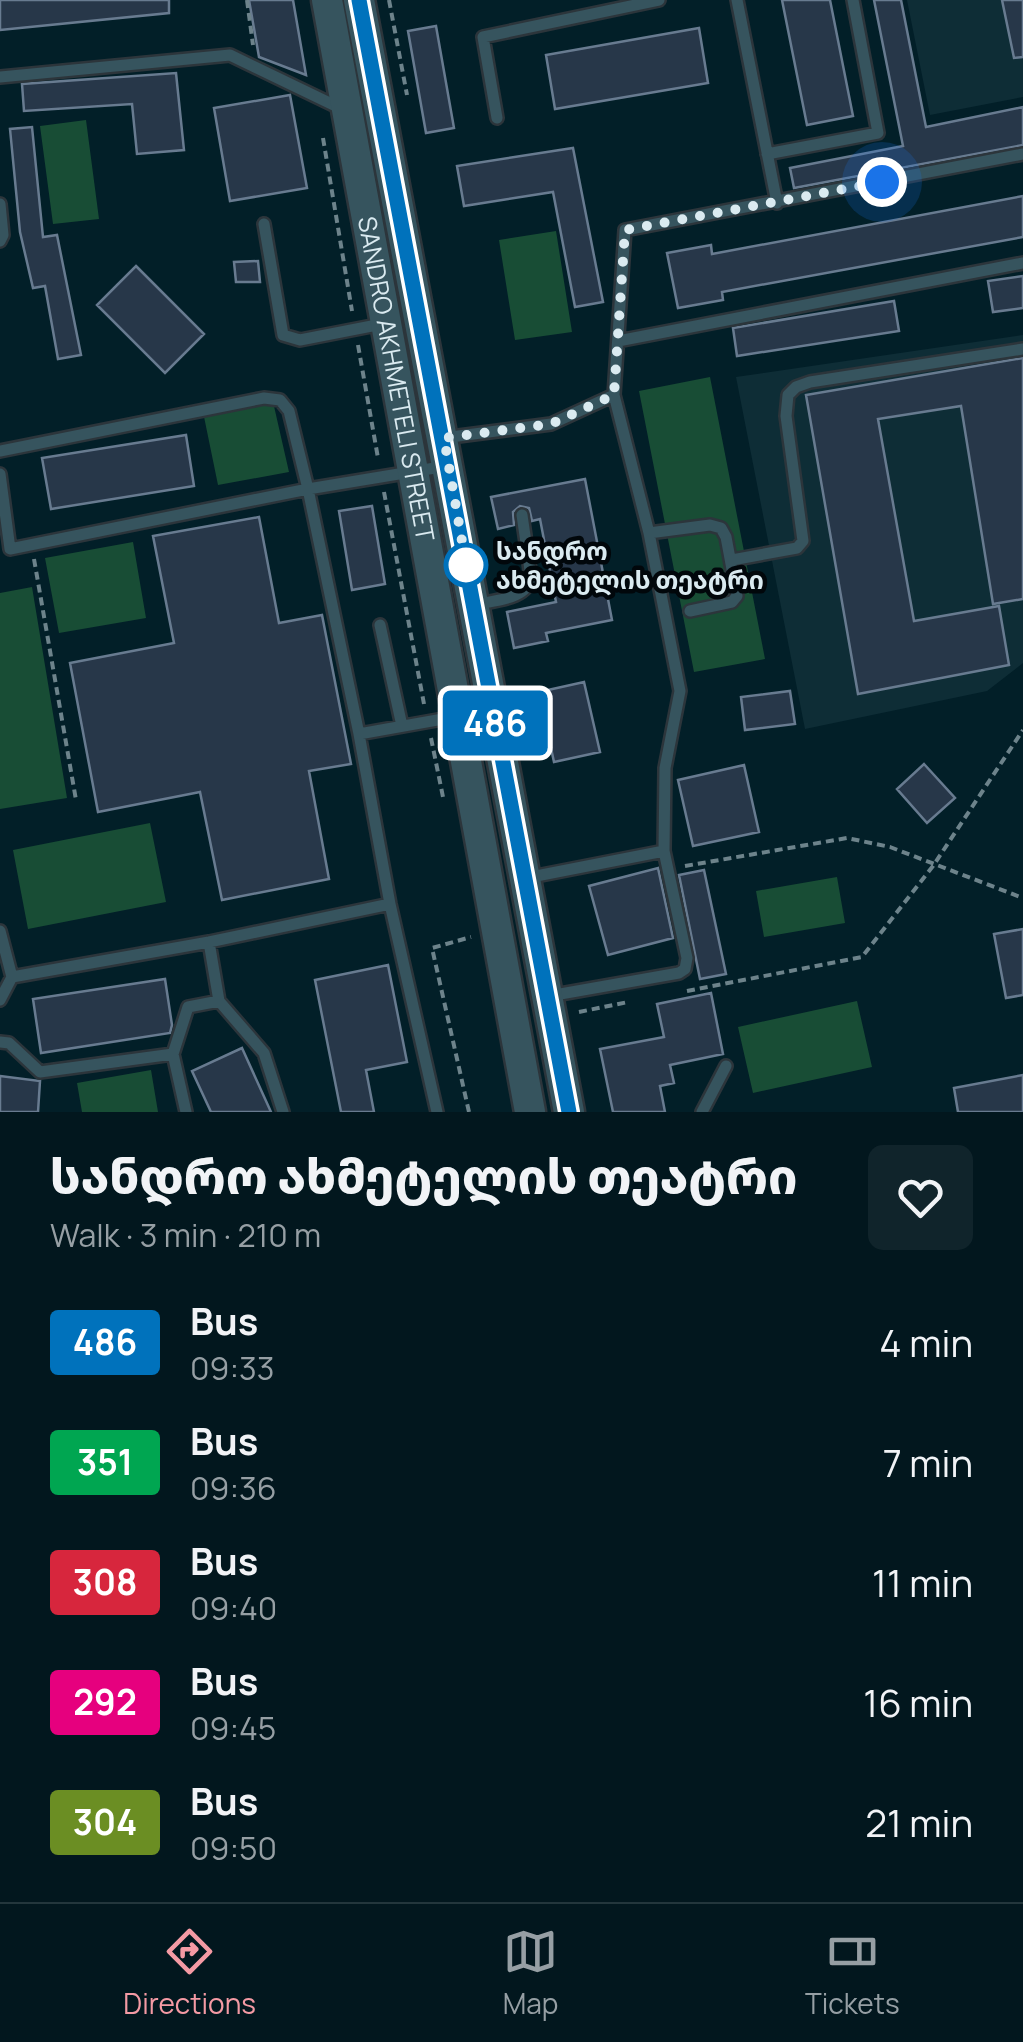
<!DOCTYPE html>
<meta charset="utf-8">
<style>
:root{--surface:#02171e;--page:#10242b;--text:#f1f3f6;--muted:#969fa4;--line:#23363c;--accent:#f49aa4}
body{margin:0;font-family:Manrope,"Noto Sans Georgian",sans-serif;background:var(--page);color:var(--text);height:100vh;display:flex;flex-direction:column;font-size:38px;white-space:nowrap}
*{box-sizing:border-box;margin:0}
p{font-size:32px;color:var(--muted)}
.icon{flex:none;width:55px;height:55px;fill:none;stroke:currentColor;stroke-width:2;stroke-linecap:round;stroke-linejoin:round}
.map{position:relative;height:1112px;overflow:hidden}
.details{display:flex;flex-direction:column;background:var(--surface);flex:1}
.details>*{flex:none}
.badge{padding:0 20px;border-radius:8px;font-size:35px;line-height:65px}
.you{position:absolute;width:50px;height:50px;margin:-25px;border:8px solid #fff;border-radius:50%;background:#1a73e8;box-shadow:0 0 0 15px #1a73e833}
.map>.badge{position:absolute;translate:-50% -50%;box-shadow:0 0 0 5px #fff}
.round{display:grid;place-items:center;flex:none;width:105px;height:105px;border-radius:15px;background:var(--page)}
.head{display:flex;align-items:center;justify-content:space-between;height:170px;padding:0 50px}
h1{font-size:48px;font-weight:800;line-height:75px}
ul{padding:0;list-style:none}
li{display:flex;align-items:center;gap:30px;height:120px;padding:0 50px}
li div{flex:1}
li b{display:block;font-size:38px}
li em{font-style:normal}
li .badge{min-width:110px;font-weight:700;text-align:center}
.tabs{display:flex;justify-content:space-around;align-items:center;height:140px;border-top:2px solid var(--line);background:var(--surface);font-size:28px;color:var(--muted)}
.tabs a{display:grid;justify-items:center;gap:5px}
.tabs .active{color:var(--accent)}
.map>svg:first-child{display:block}
.built{fill:#0e2d36}
.green{fill:#184d35}
.building{fill:#273749;stroke:#687b90;stroke-width:2.5}
.lines{fill:none;stroke-linecap:round;stroke-linejoin:round}
.lane-casing{stroke:#2c353b;stroke-width:16}
.secondary-casing{stroke:#2c353b;stroke-width:35}
.path{stroke:#6d838b;stroke-width:4;stroke-dasharray:8 5;stroke-linecap:butt}
.lane{stroke:#36545e;stroke-width:11}
.secondary{stroke:#36545e;stroke-width:30}
.line-casing{stroke:#fff;stroke-width:22}
.line{stroke:#0072bc;stroke-width:15}
.walk{stroke:#daeaf0;stroke-width:10;stroke-dasharray:0 18}
.stop-dot{fill:#fff;stroke:#0072bc;stroke-width:5}
.labels{text-anchor:middle;stroke-width:9;stroke-linejoin:round;paint-order:stroke}
.street-label{font-size:25px;fill:#daeaf0;stroke:#01070b}
.stop-label{font-size:25px;font-weight:bold;fill:#daeaf0;stroke:#01070b;text-anchor:start}
</style>
<div class="map">
<svg width="1023" height="1112" viewBox="0 0 1023 1112">
<rect width="100%" height="100%" fill="#021f28"/>
<path class="built" d="M 907,0 L 1023,0 L 1023,97 L 930,115 Z
M 1023,335 L 1023,663 L 987,691 L 805,729 L 736,377 Z"/>
<path class="green" d="M 86,120 L 99,219 L 53,224 L 40,126 Z
M 556,231 L 572,332 L 515,340 L 499,240 Z
M 710,377 L 765,659 L 694,672 L 639,391 Z
M 271,393 L 289,472 L 218,485 L 202,407 Z
M 133,542 L 146,618 L 59,633 L 45,558 Z
M 32,587 L 67,798 L 0,809 L 0,593 Z
M 150,823 L 166,902 L 28,929 L 13,850 Z
M 837,877 L 845,923 L 764,937 L 756,891 Z
M 857,1001 L 872,1067 L 753,1093 L 738,1027 Z
M 151,1070 L 158,1112 L 82,1112 L 77,1083 Z"/>
<path class="building" d="M 0,0 L 169,0 L 169,13 L 0,30 Z
M 249,0 L 293,0 L 306,75 L 259,57 Z
M 782,0 L 830,0 L 853,116 L 807,125 Z
M 874,0 L 901,0 L 926,127 L 1023,107 L 1023,145 L 794,188 L 790,168 L 903,146 Z
M 1002,0 L 1023,0 L 1023,57 L 1014,58 Z
M 436,26 L 454,128 L 426,133 L 408,31 Z
M 699,28 L 708,83 L 555,109 L 546,55 Z
M 176,73 L 184,150 L 137,154 L 132,104 L 24,111 L 22,84 Z
M 290,95 L 307,188 L 230,201 L 214,108 Z
M 32,127 L 43,237 L 57,235 L 81,355 L 58,359 L 45,286 L 33,288 L 20,232 L 10,129 Z
M 573,148 L 603,302 L 575,307 L 553,192 L 464,206 L 457,166 Z
M 1023,196 L 1023,237 L 722,292 L 723,300 L 678,308 L 667,253 L 711,245 L 712,254 Z
M 258,261 L 260,282 L 236,282 L 234,262 Z
M 136,266 L 204,334 L 165,373 L 97,305 Z
M 1023,276 L 1023,308 L 993,312 L 988,281 Z
M 894,301 L 899,331 L 737,356 L 733,328 Z
M 1023,358 L 1023,599 L 993,604 L 961,406 L 878,419 L 914,621 L 999,606 L 1009,665 L 858,694 L 806,395 Z
M 186,435 L 194,486 L 51,509 L 42,458 Z
M 585,479 L 612,620 L 546,633 L 548,641 L 514,648 L 507,612 L 556,602 L 540,519 L 532,521 L 529,508 L 520,506 L 513,512 L 514,525 L 498,529 L 491,497 Z
M 372,506 L 385,584 L 352,590 L 339,511 Z
M 259,517 L 279,623 L 322,615 L 351,764 L 309,771 L 329,879 L 222,900 L 200,792 L 98,812 L 70,663 L 174,643 L 153,536 Z
M 584,682 L 600,752 L 554,762 L 539,692 Z
M 790,691 L 795,724 L 745,730 L 741,697 Z
M 924,764 L 955,798 L 927,823 L 897,789 Z
M 744,765 L 759,832 L 693,846 L 678,780 Z
M 658,868 L 673,938 L 608,955 L 589,886 Z
M 704,870 L 726,974 L 700,979 L 679,875 Z
M 1023,929 L 1023,995 L 1006,998 L 994,934 Z
M 388,965 L 407,1062 L 366,1070 L 374,1112 L 341,1112 L 315,980 Z
M 165,979 L 172,1025 L 170,1033 L 41,1053 L 33,999 Z
M 711,993 L 723,1054 L 670,1065 L 674,1083 L 660,1086 L 665,1112 L 613,1112 L 600,1049 L 664,1037 L 657,1004 Z
M 242,1048 L 271,1112 L 211,1112 L 192,1071 Z
M 1023,1075 L 1023,1112 L 958,1112 L 954,1088 Z
M 0,1076 L 40,1081 L 38,1112 L 0,1112 Z"/>
<g class="lines">
<defs>
<path id="lane" d="M 737,0 L 777,203
M 0,77 L 230,55 L 342,109
M 497,118 L 483,37 L 659,0
M 767,154 L 878,133 L 853,0
M 0,204 L 3,235 L 0,241
M 264,224 L 283,335 L 300,340 L 382,324
M 618,341 L 1023,263
M 443,438 L 551,424 L 614,395 L 625,230 L 1023,154
M 0,451 L 264,398 L 280,400 L 289,411 L 308,489 L 359,734
M 0,474 L 10,549 L 308,489 L 447,466
M 649,533 L 710,525 L 721,528 L 726,537 L 737,596 L 732,602 L 690,611
M 732,560 L 797,548 L 803,541 L 786,416 L 788,395 L 796,387 L 810,382 L 1023,349
M 474,605 C 494,600 527,600 531,577 L 522,515
M 380,625 L 402,726
M 526,878 L 664,851
M 0,931 L 12,977
M 209,942 L 219,1001 L 264,1053 L 283,1112
M 12,977 L 209,942 L 390,904
M 549,996 L 679,973 L 685,969 L 687,958 L 664,851 L 665,768 L 680,691 L 649,533 L 614,395
M 0,1000 L 12,977
M 0,1042 L 9,1043 L 40,1072 L 173,1054 L 186,1112
M 173,1054 L 188,1007 L 219,1001
M 437,1112 L 390,904 L 359,734 L 454,717
M 702,1112 L 726,1066"/>
<g id="secondary">
<path id="s1" d="M 327,0 L 530,1112"/>
<path d="M 359,0 L 569,1112"/>
</g>
</defs>
<use href="#lane" class="lane-casing"/>
<use href="#secondary" class="secondary-casing"/>
<path class="path" d="M 247,0 L 253,45
M 389,0 L 407,95
M 323,138 L 352,311
M 358,345 L 378,458
M 384,492 L 424,704
M 34,559 L 76,800
M 431,738 L 443,797
M 685,866 L 847,838 L 890,847 L 1023,898
M 687,991 L 862,957 L 933,866 L 1023,730
M 579,1012 L 628,1002
M 469,1112 L 432,948 L 471,937"/>
<use href="#lane" class="lane"/>
<use href="#secondary" class="secondary"/>
</g>
<g class="lines">
<defs>
<path id="line" d="M 359,0 L 569,1112"/>
</defs>
<use href="#line" class="line-casing"/>
<use href="#line" class="line"/>
<path class="walk" d="M 466,565 L 467,570 L 444,438 L 551,424 L 614,395 L 625,230 L 882,182"/>
</g>
<circle class="stop-dot" cx="466" cy="565" r="20"/>
<g class="labels">
<g class="street-label">
<text dy="9" stroke="none"><textPath href="#s1" startOffset="385">SANDRO AKHMETELI STREET</textPath></text>
</g>
<g class="stop-label">
<text x="496" y="560">სანდრო<tspan x="496" dy="29">ახმეტელის თეატრი</tspan></text>
</g>
</g>
</svg>
<div class="you" style="left:882px;top:182px"></div>
<b class="badge" style="left:495px;top:723px;background:#0072bc;color:#fff">486</b>
</div>
<section class="details">
<div class="head"><div><h1>სანდრო ახმეტელის თეატრი</h1><p>Walk · 3 min · 210 m</p></div><a class="round"><svg class="icon" aria-label="heart" viewBox="0 0 24 24"><path d="M12 20l-8-8c-3-5 5-10 8-4 3-6 11-1 8 4z"/></svg></a></div>
<ul>
<li><span class="badge" style="background:#0072bc;color:#fff">486</span><div><b>Bus</b><p>09:33</p></div><em>4 min</em></li>
<li><span class="badge" style="background:#00a651;color:#fff">351</span><div><b>Bus</b><p>09:36</p></div><em>7 min</em></li>
<li><span class="badge" style="background:#d7263d;color:#fff">308</span><div><b>Bus</b><p>09:40</p></div><em>11 min</em></li>
<li><span class="badge" style="background:#e6007e;color:#fff">292</span><div><b>Bus</b><p>09:45</p></div><em>16 min</em></li>
<li><span class="badge" style="background:#6b8e23;color:#fff">304</span><div><b>Bus</b><p>09:50</p></div><em>21 min</em></li>
</ul>
</section>
<nav class="tabs">
<a class="active"><svg class="icon" aria-label="directions" viewBox="0 0 24 24"><path d="M12 3l9 9-9 9-9-9zM9 14v-3h6M13 9l2 2-2 2"/></svg>Directions</a>
<a><svg class="icon" aria-label="map" viewBox="0 0 24 24"><path d="M3 6l6-2 6 2 6-2v14l-6 2-6-2-6 2zM9 4v14M15 6v14"/></svg>Map</a>
<a><svg class="icon" aria-label="tickets" viewBox="0 0 24 24"><path d="M3 7h18v10H3zM15 7v10"/></svg>Tickets</a>
</nav>
